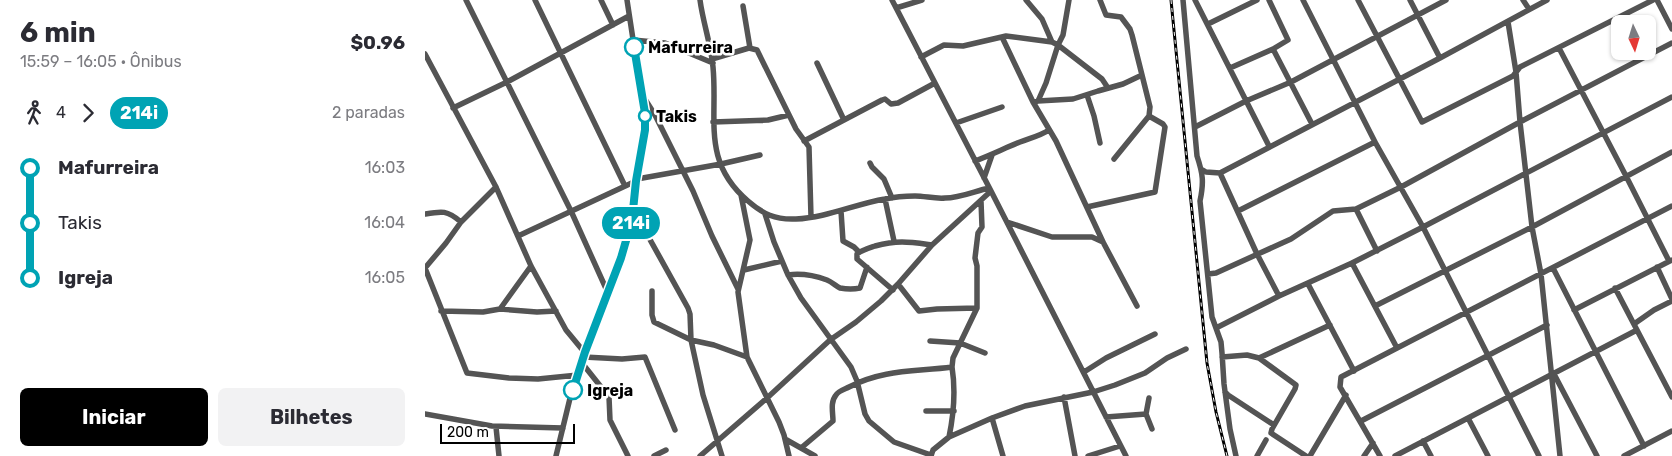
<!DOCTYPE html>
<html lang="pt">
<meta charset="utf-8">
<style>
:root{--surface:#fff;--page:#f2f2f3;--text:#2b2b33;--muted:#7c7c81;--accent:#000}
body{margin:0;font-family:Rubik,sans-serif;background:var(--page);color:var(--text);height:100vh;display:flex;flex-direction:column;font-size:19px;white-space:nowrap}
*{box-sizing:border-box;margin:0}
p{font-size:16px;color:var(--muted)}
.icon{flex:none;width:28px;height:28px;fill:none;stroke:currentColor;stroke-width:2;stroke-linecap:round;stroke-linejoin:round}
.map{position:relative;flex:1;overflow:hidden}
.details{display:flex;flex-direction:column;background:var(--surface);width:425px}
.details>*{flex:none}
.badge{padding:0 10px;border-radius:16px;font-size:18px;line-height:32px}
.needle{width:32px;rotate:176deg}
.controls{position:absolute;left:1186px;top:15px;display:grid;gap:10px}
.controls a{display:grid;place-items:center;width:45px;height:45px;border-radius:8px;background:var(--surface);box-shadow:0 1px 4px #0004;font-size:25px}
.scale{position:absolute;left:15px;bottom:12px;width:135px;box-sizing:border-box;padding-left:5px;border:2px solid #000;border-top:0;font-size:14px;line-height:18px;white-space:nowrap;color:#000;-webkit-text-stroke:4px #fff;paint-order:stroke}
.map>.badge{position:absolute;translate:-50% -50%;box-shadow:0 0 0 2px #fff}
.legs{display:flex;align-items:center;gap:8px;height:55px;padding:0 20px;font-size:16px}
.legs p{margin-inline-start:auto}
.summary{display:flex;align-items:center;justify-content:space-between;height:85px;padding:0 20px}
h1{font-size:28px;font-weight:700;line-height:38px}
.primary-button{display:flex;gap:10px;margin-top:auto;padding:10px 20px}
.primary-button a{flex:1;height:58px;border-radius:8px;background:var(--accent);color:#fff;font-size:20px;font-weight:700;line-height:58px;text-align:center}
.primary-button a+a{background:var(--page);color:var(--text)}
ul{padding:0 20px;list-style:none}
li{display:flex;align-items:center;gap:18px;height:55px;font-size:19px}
li i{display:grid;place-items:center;width:8px;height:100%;margin:0 6px;background:currentColor}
li i::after{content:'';width:12px;height:12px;margin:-6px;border:4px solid;border-radius:50%;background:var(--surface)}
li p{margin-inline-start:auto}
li:first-child i{background:linear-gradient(#0000 50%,currentColor 0)}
li:last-child i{background:linear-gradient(currentColor 50%,#0000 0)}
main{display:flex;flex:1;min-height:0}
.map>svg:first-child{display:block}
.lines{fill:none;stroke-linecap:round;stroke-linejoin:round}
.minor{stroke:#545454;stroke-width:5.5}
.rail-casing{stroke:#000;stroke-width:3}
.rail{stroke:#fff;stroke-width:1;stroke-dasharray:4;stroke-linecap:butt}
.line-1-casing{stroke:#fff;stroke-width:11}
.line-1{stroke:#00a3b4;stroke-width:8}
.stop-1-dot{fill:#fff;stroke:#00a3b4;stroke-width:2.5}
.labels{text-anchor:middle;stroke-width:5;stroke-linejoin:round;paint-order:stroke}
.stop-label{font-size:16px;font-weight:bold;fill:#000;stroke:#fff;text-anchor:start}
</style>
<main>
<section class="details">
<div class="summary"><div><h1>6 min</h1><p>15:59 – 16:05 · Ônibus</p></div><b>$0.96</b></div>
<div class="legs"><svg class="icon" aria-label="walk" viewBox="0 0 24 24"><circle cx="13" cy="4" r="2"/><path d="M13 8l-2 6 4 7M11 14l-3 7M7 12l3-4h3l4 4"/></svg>4<svg class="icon" aria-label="forward" viewBox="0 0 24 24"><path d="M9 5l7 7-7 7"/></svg><b class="badge" style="background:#00a3b4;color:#fff">214i</b><p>2 paradas</p></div>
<ul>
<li><i style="color:#00a3b4"></i><b>Mafurreira</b><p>16:03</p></li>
<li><i style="color:#00a3b4"></i><span>Takis</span><p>16:04</p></li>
<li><i style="color:#00a3b4"></i><b>Igreja</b><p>16:05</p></li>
</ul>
<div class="primary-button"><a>Iniciar</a><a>Bilhetes</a></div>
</section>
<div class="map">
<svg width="1247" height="456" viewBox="0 0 1247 456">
<rect width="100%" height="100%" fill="#fff"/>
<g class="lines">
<path class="minor" d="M 41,0 L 146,211 L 183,293
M 110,0 L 200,186
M 176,0 L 188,25
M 275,0 C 278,23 286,44 288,67 C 293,119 276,161 323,201 C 338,214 350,220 371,219 C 401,218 430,204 460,199 C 469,197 480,196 490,196 C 500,196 510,199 520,198 C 535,198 550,191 564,188
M 467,0 L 566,191 L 701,456
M 601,0 L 617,19 L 627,42
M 675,0 L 681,15 L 696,17 L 705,29 L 707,35 L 725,107 L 724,116 L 689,159
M 758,0 L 772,156 C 778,174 779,182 775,201 L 787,317 L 796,342 L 797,353 L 799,384 L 805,429 L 811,456
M 770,0 L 844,146
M 878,0 L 950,142 L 998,227 L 1114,456
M 933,0 L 997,122 L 1088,76 L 1095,67 L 1228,0
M 985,0 L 1015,58
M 1098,0 L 1104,9
M 1232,0 L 1247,29
M 318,6 L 325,48
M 471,8 L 497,0
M 1083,22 L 1091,72 L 1095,122 L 1107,227 L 1116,274 L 1135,456
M 783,24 L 832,0
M 577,37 L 608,102 L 631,141 L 678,242
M 208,40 L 240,43 L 288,63
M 1134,48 L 1201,176 L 1244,261
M 848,49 L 887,124
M 0,54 L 71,187 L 106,266 L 141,330 L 160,353
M 496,57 L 519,45 L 538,46 L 581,36 L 627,42 L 633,45 L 677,79 L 683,88
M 287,59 L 324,48 L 332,50 L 371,129 L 384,147 L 386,217
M 392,63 L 419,120
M 805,68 L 848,49 L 863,40 L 844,0
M 662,95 L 669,116 L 675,143
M 218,96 L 230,115 L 268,191 L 287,236 L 313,289
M 613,101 L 621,83 L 633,45 L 638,35 L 644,0
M 608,102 L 613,101 L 648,99 L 673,91 L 698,84 L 717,75
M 28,108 L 82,82 L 204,16
M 288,122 L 343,120 L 364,115
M 531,123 L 577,107
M 770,127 L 821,101 L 866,82 L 1021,0
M 379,141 L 457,100 L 460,99 L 466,104 L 473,103 L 510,83
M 550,161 C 566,155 580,148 595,142 C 605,138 615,136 624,130
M 445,163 L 447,167 L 459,179 L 467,198
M 776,169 L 781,172 L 795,173 L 1015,58 L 1122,0
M 795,173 L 832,254 L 854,296
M 559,178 L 567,155
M 212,179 L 296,164 L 335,155
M 316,195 L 325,240 L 313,292 L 322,357 L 354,422 L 359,435 L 364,456
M 460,199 L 469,241
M 662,207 L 730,192 L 740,127 L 738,124 L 724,116
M 208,209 L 263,308 L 265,314 L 266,340 L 278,395 L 297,456
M 931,209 L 952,251
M 416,211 L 418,241 L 429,247 L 434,252
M 813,211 L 950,142
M 0,214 C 17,211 22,210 36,222
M 340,214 L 349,242 L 363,275 L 376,298 L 426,367 L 432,381 L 440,414 L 444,421 L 469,442 L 506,455
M 582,222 L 627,237 L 667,237 L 678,242 L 712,306
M 93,236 L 211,181
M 927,263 L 972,348
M 1232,267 L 1247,299
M 0,268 L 42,373 L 84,378 L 113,379 L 153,375
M 0,268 L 21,243 L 36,222 L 71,187
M 1128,268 L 1219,446
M 319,270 L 357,261
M 783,274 L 791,273 L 866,239 L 908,211 L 931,209 L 976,187 L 1095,122 L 1247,43
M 363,275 C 377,273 388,275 402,280 C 407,282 411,286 415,288 C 421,289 430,289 435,288 L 442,267
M 473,284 L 494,311 L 512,309 L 552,308
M 883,284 L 929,371
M 1190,288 L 1247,397
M 468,290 L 432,259 L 432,254 C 437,250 444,248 450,246 C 473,240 484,242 507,245
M 227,291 L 227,315 L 229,322 L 266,340 L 289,345 L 322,357
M 950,306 L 1107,227 L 1247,152
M 75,309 L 106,266
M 1149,310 L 1247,260
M 16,311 L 58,312 L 75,309 L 112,312 L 131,311
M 1209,324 L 1229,310 L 1247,301
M 791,328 L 854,296 L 927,263 L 998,227 L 1247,97
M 505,341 L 535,343 L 560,353
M 159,357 L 197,359 L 220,357 L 250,430
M 797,357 L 822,355 L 834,358 L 905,325
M 834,358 L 871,385 L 870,389 L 847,429 L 846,433 L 881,456
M 157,363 L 184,397 L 185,420 L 203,456
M 659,372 L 681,358 L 730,334
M 1129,374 L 1172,456
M 800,392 L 803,395 L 849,425
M 639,397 L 650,456
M 501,411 L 529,411
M 0,414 L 67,426 L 138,428
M 721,414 L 724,398
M 681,417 L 721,414 L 727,429
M 567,418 L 578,456
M 1043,418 L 1063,456
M 936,421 L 1122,325
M 71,427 L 74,456
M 524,437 C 529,413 531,392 527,367
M 360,439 L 390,456
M 998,441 L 1006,456
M 376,448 L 408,421 C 408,413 405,402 411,395 C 413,391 420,389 424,387 C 459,369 490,372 527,367 L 528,358 L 552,308 L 552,266 L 550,258 L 553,233 L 557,227 L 556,201
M 131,456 L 147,390 L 160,353 L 196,258 L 207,220 L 211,181 L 218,144 L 220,118 L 202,0
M 229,456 L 241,450
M 275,456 L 342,398 L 405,340 L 431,322 L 456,301 L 473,284 L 507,245 L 566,191
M 506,456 L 508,450 L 524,437 L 567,418 L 600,406 L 668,392 L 690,385 L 720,373 L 742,358 L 761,349
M 663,456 L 695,446
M 832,456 L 841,440
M 885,456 L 921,395
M 939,456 L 948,443
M 955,456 L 915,387 L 916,377 L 1247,206
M 970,456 L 1212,330
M 1199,456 L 1247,431"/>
<defs>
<path id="rail" d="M 746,0 L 782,363 L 791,412 L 802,456"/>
</defs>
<use href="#rail" class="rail-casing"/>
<use href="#rail" class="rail"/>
</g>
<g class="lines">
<defs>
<path id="line-1" d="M 148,390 L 160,352 L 196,258 L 207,220 L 211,181 L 220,130 L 220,113 L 209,47"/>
</defs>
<use href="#line-1" class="line-1-casing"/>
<use href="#line-1" class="line-1"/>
</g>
<g class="stop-1-dot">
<circle cx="209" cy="47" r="9"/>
<circle cx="220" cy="116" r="6"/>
<circle cx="148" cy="390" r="9"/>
</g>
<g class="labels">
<g class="stop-label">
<text x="223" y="53">Mafurreira</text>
<text x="231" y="122">Takis</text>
<text x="162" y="396">Igreja</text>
</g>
</g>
</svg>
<div class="controls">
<a><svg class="needle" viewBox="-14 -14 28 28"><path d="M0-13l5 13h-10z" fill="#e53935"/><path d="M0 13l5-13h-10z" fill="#7c7c81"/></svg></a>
</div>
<div class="scale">200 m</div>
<b class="badge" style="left:206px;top:223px;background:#00a3b4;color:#fff">214i</b>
</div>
</main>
